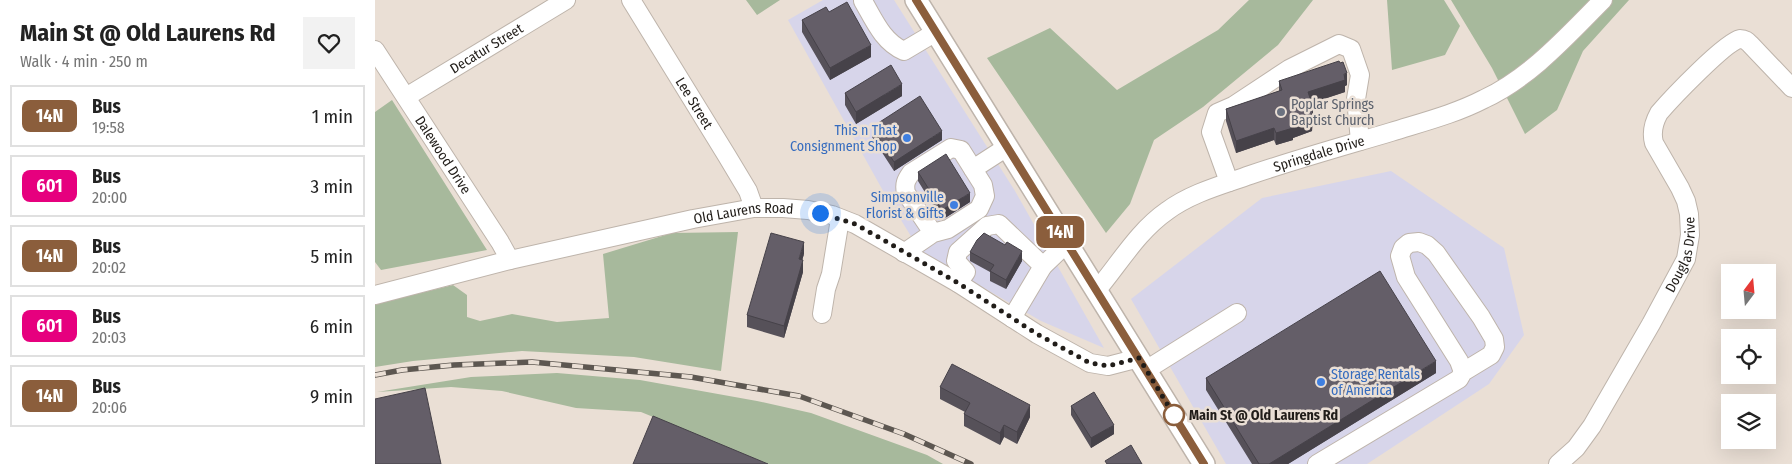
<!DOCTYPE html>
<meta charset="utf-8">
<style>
:root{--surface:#fff;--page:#f2f2f2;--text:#222;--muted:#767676;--line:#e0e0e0}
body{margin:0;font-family:"Fira Sans Condensed",sans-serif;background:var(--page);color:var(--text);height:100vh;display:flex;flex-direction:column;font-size:19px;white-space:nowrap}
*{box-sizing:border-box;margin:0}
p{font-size:16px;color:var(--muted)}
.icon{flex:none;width:28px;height:28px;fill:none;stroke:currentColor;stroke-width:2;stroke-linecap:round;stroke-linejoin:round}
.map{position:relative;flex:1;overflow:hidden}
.sheet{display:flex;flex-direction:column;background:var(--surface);width:375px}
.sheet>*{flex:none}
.badge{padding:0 10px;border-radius:8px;font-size:18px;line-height:32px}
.needle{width:32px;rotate:16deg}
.tools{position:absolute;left:1346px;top:264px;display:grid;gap:10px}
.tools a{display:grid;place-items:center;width:55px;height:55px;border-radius:0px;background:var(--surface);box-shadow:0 5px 20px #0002;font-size:25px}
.you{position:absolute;width:25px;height:25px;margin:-12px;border:4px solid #fff;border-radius:50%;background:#1a73e8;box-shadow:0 0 0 8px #1a73e833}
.map>.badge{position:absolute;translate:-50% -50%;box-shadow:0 0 0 2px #fff}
.round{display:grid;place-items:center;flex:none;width:52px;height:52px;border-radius:0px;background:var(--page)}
.overview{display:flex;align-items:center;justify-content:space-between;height:85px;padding:0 20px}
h1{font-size:24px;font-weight:700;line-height:38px}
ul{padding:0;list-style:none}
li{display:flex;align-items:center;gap:15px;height:62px;margin:0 10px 8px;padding:0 10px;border:2px solid var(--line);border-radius:0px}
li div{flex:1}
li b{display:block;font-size:19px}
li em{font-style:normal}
li .badge{min-width:55px;font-weight:700;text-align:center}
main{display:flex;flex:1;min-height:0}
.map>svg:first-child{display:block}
.commercial{fill:#d7d5ea}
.green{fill:#a7b99c}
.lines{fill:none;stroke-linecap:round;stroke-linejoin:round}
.minor-casing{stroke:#beb4ab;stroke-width:20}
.major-casing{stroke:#beb4ab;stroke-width:24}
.minor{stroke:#fff;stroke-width:18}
.major{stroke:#fff;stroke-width:21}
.rail-casing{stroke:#5d5751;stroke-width:5.5}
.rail{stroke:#eadfd5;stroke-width:4;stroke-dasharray:11;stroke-linecap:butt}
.wall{fill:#565159}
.shaded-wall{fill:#464249}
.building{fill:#645e68;stroke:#464249}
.line-casing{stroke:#fff;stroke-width:11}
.line{stroke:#8b5e3c;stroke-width:8}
.walk{stroke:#211d19;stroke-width:5;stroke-dasharray:0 9}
.worship-dot{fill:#6b7280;stroke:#eadfd5;stroke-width:2}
.shop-dot{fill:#3f7fe0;stroke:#eadfd5;stroke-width:2}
.stop-dot{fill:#fff;stroke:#8b5e3c;stroke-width:2.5}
.labels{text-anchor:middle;stroke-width:5;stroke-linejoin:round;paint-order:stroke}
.street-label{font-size:14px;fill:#211d19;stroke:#eadfd5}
.worship-label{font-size:14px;fill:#5b616d;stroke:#eadfd5;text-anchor:start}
.shop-label{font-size:14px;fill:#366cbe;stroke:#eadfd5;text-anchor:end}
.stop-label{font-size:14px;font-weight:bold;fill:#211d19;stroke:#eadfd5;text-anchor:start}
</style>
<main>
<section class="sheet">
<div class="overview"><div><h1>Main St @ Old Laurens Rd</h1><p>Walk · 4 min · 250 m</p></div><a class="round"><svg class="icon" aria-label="heart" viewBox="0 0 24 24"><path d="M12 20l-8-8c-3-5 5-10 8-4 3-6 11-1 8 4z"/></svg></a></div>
<ul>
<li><span class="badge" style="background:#8b5e3c;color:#fff">14N</span><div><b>Bus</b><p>19:58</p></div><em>1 min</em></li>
<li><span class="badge" style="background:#e6007e;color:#fff">601</span><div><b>Bus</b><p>20:00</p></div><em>3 min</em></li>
<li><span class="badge" style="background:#8b5e3c;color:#fff">14N</span><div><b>Bus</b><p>20:02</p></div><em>5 min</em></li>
<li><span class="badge" style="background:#e6007e;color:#fff">601</span><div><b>Bus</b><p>20:03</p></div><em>6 min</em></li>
<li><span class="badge" style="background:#8b5e3c;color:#fff">14N</span><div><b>Bus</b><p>20:06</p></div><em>9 min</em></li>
</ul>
</section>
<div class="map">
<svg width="1417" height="464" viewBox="0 0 1417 464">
<rect width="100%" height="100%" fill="#eadfd5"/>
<path class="commercial" d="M 448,0 L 519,0 L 640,191 L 729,348 L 666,321 L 545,251 L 507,189 L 413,20 Z
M 1016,171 L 1129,248 L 1149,335 L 1114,384 L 992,464 L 851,464 L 756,299 L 887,198 Z"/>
<path class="green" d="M 371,0 L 405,0 L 382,15 Z
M 874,0 L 938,0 L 903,45 L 828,107 L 779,140 L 755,204 L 731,233 L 612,58 L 675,28 L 742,90 L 843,30 Z
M 1012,0 L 1069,0 L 1085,26 L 1070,55 L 1017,70 Z
M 1076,0 L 1254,0 L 1208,51 L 1182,110 L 1150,134 L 1117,68 Z
M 17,100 L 112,250 L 6,270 L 0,262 L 0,112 Z
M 363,232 L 346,371 L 259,357 L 147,351 L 38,361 L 0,367 L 0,304 L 78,285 L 92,295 L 92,317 L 105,321 L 137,314 L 182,322 L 234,318 L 228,254 L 297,233 Z
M 182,373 L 265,380 L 382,401 L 436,413 L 552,455 L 568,464 L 393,464 L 266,412 L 201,408 L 127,391 L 76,387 L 2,392 L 96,377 Z"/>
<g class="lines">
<defs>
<g id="minor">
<path id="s1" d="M 256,0 L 352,156 L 373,191 L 379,208"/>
<path d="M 488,1 C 499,20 508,42 529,51 L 561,32"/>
<path id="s2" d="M 0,50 L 125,242 L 135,260"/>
<path id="s3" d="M 31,97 L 191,0"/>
<path d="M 598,169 L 632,147"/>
<path d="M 854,182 L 836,132 L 842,113 L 858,106 L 914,69 L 964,44 L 976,49 L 985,75 L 981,99 L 985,141"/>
<path d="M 529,253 L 558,233 L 573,229 L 604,209 L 610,196 L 608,185 L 586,150 L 576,148 L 536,173 C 531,180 529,184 531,193 L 558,233"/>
<path d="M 668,266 L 692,243"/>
<path d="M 583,283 L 591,272 L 581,261 L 583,252 L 612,226 L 624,224 L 668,266 L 637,318"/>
<path id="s4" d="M 722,290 C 744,264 763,231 792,211 C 816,193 847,185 875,175 C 922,159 969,146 1016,132 C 1048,122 1080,114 1109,99 C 1156,77 1192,36 1228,0"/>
<path id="s5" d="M 0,295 L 135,260 L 318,219 L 379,208 L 408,208 L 433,210 L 457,215 L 480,224 L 583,283 L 662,334 L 715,363 L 733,366 L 764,358"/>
<path d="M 447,314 L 451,289 L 456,274 L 465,219"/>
<path d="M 771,370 L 862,313"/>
<path d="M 942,464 L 1084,379 L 1088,372 L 1116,355 L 1120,347 L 1119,339 L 1106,317 L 1061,253 L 1052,245 L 1044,242 L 1034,243 L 1028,248 L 1025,256 L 1031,277 L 1084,361 L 1088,372"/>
<path id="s6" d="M 1183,464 L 1201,448 L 1217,426 L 1276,324 L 1311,259 L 1315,235 L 1314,214 L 1311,201 L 1305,188 L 1279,143 C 1276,132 1279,122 1284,113 C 1296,99 1350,42 1365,39 C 1370,39 1372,41 1375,44 L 1417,88"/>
</g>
<path id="major" d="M 541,0 L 829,464"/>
</defs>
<use href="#minor" class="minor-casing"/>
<use href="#major" class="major-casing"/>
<use href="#minor" class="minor"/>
<use href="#major" class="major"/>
<defs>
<path id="rail" d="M 0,375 L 27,370 L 79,365 L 157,362 L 316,377 L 424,396 L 529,434 L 596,464"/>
</defs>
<use href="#rail" class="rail-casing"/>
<use href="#rail" class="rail"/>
</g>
<path class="wall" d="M 454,12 L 496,57 L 455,80 L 427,32 L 427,20 Z
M 904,81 L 972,85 L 970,86 L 970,92 L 937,103 L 938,119 L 937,131 L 918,138 L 918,140 L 901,145 L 899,140 L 861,153 L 851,121 L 851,109 L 904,91 Z
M 470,93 L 527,96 L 481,124 L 470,105 Z
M 497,127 L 567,140 L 519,171 L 497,137 Z
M 543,172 L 595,202 L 567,220 L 543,181 Z
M 595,252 L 647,261 L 631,289 L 615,281 L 615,272 L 595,261 Z
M 429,254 L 427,260 L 428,272 L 409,338 L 372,327 L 372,315 Z
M 1061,373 L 913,464 L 877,464 L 831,390 L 831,378 Z
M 565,387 L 655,417 L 642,444 L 629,437 L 625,445 L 589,426 L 589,414 L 590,412 L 565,399 Z
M 696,406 L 739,434 L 716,448 L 696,415 Z"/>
<path class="shaded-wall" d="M 496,45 L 496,57 L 455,80 L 455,68 Z
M 972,73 L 972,85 L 970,86 L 970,92 L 933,104 L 933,92 Z
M 527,84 L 527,96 L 481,124 L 481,112 Z
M 938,107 L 937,131 L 918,138 L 918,140 L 901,145 L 901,133 L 917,126 L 936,108 Z
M 899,128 L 899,140 L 861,153 L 861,141 Z
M 567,131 L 567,140 L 519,171 L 519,162 Z
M 595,193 L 595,202 L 567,220 L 567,210 Z
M 429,242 L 429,254 L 424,271 L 424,259 Z
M 647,251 L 647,261 L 631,289 L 631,280 Z
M 428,260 L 428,272 L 409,338 L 409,326 Z
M 1061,361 L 1061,373 L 913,464 L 894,464 Z
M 655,405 L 655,417 L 642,444 L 642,432 Z
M 629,425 L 629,437 L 625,445 L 625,433 Z
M 739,425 L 739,434 L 716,448 L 716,438 Z"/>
<path class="building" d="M 472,2 L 496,45 L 455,68 L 427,20 L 451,7 L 454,12 Z
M 964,61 L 965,63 L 968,62 L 972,73 L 969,74 L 970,80 L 933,92 L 938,107 L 936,108 L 938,114 L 936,114 L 937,119 L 917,126 L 918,128 L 901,133 L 899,128 L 861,141 L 851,109 L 907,90 L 904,81 Z
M 516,65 L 527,84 L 481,112 L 470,93 Z
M 545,96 L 567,131 L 519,162 L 497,127 Z
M 571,154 L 595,193 L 567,210 L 543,172 Z
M 396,233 L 429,242 L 424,259 L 428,260 L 409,326 L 372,315 Z
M 609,233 L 630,245 L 632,242 L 647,251 L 631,280 L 615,271 L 619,265 L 595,252 L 602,240 Z
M 1005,271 L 1061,361 L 894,464 L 884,464 L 831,378 Z
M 577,364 L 655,405 L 642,432 L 629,425 L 625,433 L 589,414 L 595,403 L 565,387 Z
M 50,388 L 66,464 L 0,464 L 0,399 Z
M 719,392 L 739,425 L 716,438 L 696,406 Z
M 278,416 L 393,464 L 258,464 Z
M 756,445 L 767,464 L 732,464 L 730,461 Z"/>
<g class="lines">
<defs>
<path id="line" d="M 541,0 L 829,464"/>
</defs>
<use href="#line" class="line-casing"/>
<use href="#line" class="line"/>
<path class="walk" d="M 445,213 L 480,224 L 498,234 L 583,283 L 662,334 L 715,363 L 733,366 L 764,358 L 802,420 L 799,415"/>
</g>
<circle class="worship-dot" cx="906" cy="112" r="5"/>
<g class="shop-dot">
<circle cx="532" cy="138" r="5"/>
<circle cx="579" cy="205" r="5"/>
<circle cx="946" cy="382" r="5"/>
</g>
<circle class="stop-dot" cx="799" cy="415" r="10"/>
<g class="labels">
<g class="street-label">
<text dy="5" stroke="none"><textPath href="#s3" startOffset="94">Decatur Street</textPath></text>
<text dy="5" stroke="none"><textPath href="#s1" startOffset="121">Lee Street</textPath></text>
<text dy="5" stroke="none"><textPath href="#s4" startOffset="269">Springdale Drive</textPath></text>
<text dy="5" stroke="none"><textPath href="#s2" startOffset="125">Dalewood Drive</textPath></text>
<text dy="5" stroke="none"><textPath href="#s5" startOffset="378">Old Laurens Road</textPath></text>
<text dy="5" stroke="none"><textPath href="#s6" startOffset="246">Douglas Drive</textPath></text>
</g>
<g class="worship-label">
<text x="916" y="109">Poplar Springs<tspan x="916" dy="16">Baptist Church</tspan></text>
</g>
<g class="shop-label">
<text x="522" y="135">This n That<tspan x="522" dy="16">Consignment Shop</tspan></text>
<text x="569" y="202">Simpsonville<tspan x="569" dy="16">Florist &amp; Gifts</tspan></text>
<text x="956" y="379" text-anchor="start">Storage Rentals<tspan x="956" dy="16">of America</tspan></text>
</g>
<g class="stop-label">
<text x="814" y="420">Main St @ Old Laurens Rd</text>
</g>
</g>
</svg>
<div class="tools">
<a><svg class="needle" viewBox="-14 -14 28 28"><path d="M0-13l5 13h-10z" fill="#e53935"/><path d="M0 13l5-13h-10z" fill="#767676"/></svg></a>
<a><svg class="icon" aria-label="locate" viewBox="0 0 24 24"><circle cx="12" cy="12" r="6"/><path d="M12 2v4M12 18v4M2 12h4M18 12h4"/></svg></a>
<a><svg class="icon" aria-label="layers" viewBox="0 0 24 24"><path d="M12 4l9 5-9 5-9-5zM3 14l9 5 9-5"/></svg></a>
</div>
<div class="you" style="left:445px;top:213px"></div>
<b class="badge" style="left:685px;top:232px;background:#8b5e3c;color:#fff">14N</b>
</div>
</main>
